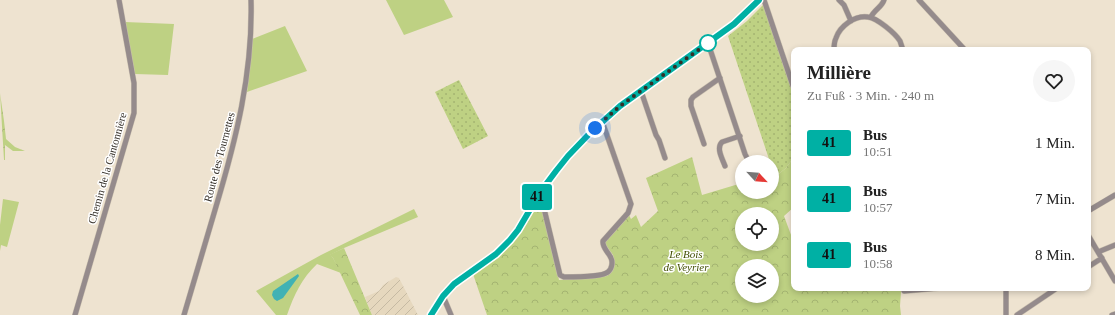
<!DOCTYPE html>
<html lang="de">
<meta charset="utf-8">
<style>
:root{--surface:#fff;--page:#f6f6f6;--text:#222;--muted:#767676}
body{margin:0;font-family:Georgia,serif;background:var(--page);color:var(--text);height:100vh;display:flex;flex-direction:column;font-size:15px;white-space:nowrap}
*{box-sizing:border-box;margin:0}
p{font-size:13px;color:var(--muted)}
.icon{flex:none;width:22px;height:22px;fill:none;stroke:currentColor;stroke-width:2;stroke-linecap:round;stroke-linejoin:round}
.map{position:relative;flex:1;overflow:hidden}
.panel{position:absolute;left:791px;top:47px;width:300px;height:244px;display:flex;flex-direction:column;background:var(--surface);border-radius:8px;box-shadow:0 2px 6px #0003}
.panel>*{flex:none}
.badge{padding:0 8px;border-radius:3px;font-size:14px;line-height:26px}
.needle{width:26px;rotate:116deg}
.tools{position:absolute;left:735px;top:155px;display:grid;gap:8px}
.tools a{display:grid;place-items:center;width:44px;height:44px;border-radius:50%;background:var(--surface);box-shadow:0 2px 6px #0003;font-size:20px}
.you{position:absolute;width:20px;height:20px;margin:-10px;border:3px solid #fff;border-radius:50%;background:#1a73e8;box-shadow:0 0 0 6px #1a73e833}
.map>.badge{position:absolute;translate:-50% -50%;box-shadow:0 0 0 2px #fff}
.round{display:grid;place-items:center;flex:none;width:42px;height:42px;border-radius:21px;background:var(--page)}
.head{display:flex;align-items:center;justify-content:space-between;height:68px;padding:0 16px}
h1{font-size:19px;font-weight:600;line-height:30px}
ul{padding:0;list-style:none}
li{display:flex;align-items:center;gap:12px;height:56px;padding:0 16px}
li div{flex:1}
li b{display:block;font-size:15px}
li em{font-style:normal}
li .badge{min-width:44px;font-weight:700;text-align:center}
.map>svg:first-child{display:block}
.industrial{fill:url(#industrial-furrows)}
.grass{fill:#bed183}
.forest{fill:url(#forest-crowns);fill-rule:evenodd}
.park{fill:url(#park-dots)}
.water{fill:#41b2b4}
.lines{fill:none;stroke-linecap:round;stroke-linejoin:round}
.minor-casing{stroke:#c9bfae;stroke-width:6}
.minor{stroke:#958b8c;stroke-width:5}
.line-casing{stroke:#fff;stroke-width:9}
.line{stroke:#00b0a4;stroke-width:6}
.walk{stroke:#342f28;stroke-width:4;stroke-dasharray:0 7.2}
.stop-dot{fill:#fff;stroke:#00b0a4;stroke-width:2}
.labels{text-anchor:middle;stroke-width:3;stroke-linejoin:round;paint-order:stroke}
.street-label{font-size:11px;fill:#342f28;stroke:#fff}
.park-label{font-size:11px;font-style:italic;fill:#435005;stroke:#fff}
</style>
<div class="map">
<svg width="1115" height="315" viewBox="0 0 1115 315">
<defs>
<pattern id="industrial-furrows" width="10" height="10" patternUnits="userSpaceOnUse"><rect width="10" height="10" fill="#e6d8be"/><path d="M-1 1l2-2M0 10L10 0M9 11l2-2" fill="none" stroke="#c6baa3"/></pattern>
<pattern id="forest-crowns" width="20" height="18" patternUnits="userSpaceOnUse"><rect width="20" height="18" fill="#bed183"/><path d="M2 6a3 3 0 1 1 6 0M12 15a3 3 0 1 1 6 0" fill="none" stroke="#a4b471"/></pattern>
<pattern id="park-dots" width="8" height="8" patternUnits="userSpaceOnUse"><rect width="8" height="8" fill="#bed183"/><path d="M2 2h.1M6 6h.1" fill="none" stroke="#a4b471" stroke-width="1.8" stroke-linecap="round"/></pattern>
</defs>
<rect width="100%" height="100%" fill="#eee3d0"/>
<path class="industrial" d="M 396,277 L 399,278 L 418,315 L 372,315 L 365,297 L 379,291 L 383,285 Z"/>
<path class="grass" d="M 386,0 L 444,0 L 453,17 L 404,35 Z
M 125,22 L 174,24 L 168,75 L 135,74 Z
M 285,26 L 307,71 L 247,92 L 252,39 Z
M 3,199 L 19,202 L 7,247 L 1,245 L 0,251 L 0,225 Z
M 414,209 L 418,217 L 344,248 L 330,255 L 333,258 L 341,273 L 317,264 C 302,278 294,295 287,315 L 276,315 L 256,291 L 321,255 Z"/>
<path class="forest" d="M 0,93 L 4,121 L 6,139 L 15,147 L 25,151 L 13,151 L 5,145 L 5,160 L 4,160 Z
M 692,157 L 702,195 L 742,183 L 742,192 L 772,192 L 772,173 L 773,172 L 775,177 L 786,168 L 794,157 L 794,207 L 784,216 L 794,243 L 794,288 L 902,288 L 902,291 L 901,292 L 900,306 L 901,315 L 487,315 L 473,274 C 483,267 493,261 501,254 C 518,238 528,219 539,200 L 553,247 L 559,280 L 607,276 C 613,273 615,262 613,255 C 611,252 607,248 605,244 L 606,240 L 629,215 L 631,219 L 636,215 L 641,227 L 658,211 L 646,178 ZM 742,214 L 772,214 L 772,244 L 742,244 ZM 742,266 L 772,266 L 772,296 L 742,296 Z
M 344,248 L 372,315 L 360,315 L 333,258 L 329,255 Z"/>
<path class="park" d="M 765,3 L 794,90 L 794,157 L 786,168 L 775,177 L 772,168 L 772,162 L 770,162 L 728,36 L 747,21 Z
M 459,80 L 488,136 L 463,149 L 435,92 Z"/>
<path class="water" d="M 298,274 L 299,276 L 283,298 L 277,301 L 274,299 L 272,295 L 273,291 Z"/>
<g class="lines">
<defs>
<path id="minor" d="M 764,0 L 794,89
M 839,0 L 844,5 L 851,21
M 919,0 L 965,50
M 871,17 C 874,10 882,7 884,0
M 708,43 L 745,154 L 749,162
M 834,50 C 834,46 834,42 836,38 C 840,26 855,15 868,17 C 877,18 895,33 900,41 C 901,44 902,47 903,50
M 641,91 L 656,135 L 659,140 L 665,158
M 704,144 L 691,106 L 691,100 L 693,97 L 720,78
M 725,166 C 722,158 716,148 722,142 L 740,136
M 540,192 L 560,275 L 564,277 C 572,277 602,277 608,272 C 612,269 613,262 611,258 C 608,251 602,248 603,241 L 628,213 L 631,204 L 602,121
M 1088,211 L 1115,195
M 1088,235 L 1115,281
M 1098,252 L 1115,245
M 1088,267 L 1102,258
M 903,288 L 904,291 L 939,288
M 443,296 L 451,315
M 75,315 L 134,113 L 134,83 L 119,0
M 184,315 C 194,280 205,245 215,210 C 236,140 253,73 251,0
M 431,315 C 440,299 452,285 467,274 C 480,265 494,257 505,245 C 518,232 526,215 536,200 C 545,184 556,169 568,156 C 615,102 678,66 734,24 L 746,14 L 759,0
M 1006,315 L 1006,288
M 1017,315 L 1057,288
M 1112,315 L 1115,314"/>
</defs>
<use href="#minor" class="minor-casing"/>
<use href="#minor" class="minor"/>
</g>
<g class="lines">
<defs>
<path id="line" d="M 431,315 L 443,296 L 454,284 L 496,254 L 510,240 L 518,230 L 541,191 L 556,171 L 568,156 L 591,132 L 620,106 L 734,24 L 759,0"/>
</defs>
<use href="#line" class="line-casing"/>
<use href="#line" class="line"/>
<path class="walk" d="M 595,128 L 620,106 L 708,43"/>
</g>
<circle class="stop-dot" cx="708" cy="43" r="8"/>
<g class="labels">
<g class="street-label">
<text transform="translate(219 157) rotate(-75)" y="4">Route des Tournettes</text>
<text transform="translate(107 168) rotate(-74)" y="4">Chemin de la Cantonnière</text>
</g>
<g class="park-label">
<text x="686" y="258">Le Bois<tspan x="686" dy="13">de Veyrier</tspan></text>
</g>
</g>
</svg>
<div class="tools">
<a><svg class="needle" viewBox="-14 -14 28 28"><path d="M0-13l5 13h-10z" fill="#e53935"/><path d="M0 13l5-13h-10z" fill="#767676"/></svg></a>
<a><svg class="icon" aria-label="locate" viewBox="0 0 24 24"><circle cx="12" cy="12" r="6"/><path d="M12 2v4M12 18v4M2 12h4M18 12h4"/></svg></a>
<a><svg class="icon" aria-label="layers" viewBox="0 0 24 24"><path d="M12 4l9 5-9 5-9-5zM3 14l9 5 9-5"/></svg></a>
</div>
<div class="you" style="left:595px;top:128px"></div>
<b class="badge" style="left:537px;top:197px;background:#00b0a4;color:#111">41</b>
<section class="panel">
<div class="head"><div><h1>Millière</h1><p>Zu Fuß · 3 Min. · 240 m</p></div><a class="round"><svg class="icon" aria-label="heart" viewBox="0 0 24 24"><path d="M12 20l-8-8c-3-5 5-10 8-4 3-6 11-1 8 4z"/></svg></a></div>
<ul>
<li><span class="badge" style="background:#00b0a4;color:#111">41</span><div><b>Bus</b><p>10:51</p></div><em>1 Min.</em></li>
<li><span class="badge" style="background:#00b0a4;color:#111">41</span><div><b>Bus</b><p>10:57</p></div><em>7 Min.</em></li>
<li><span class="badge" style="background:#00b0a4;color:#111">41</span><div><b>Bus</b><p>10:58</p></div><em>8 Min.</em></li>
</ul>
</section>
</div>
